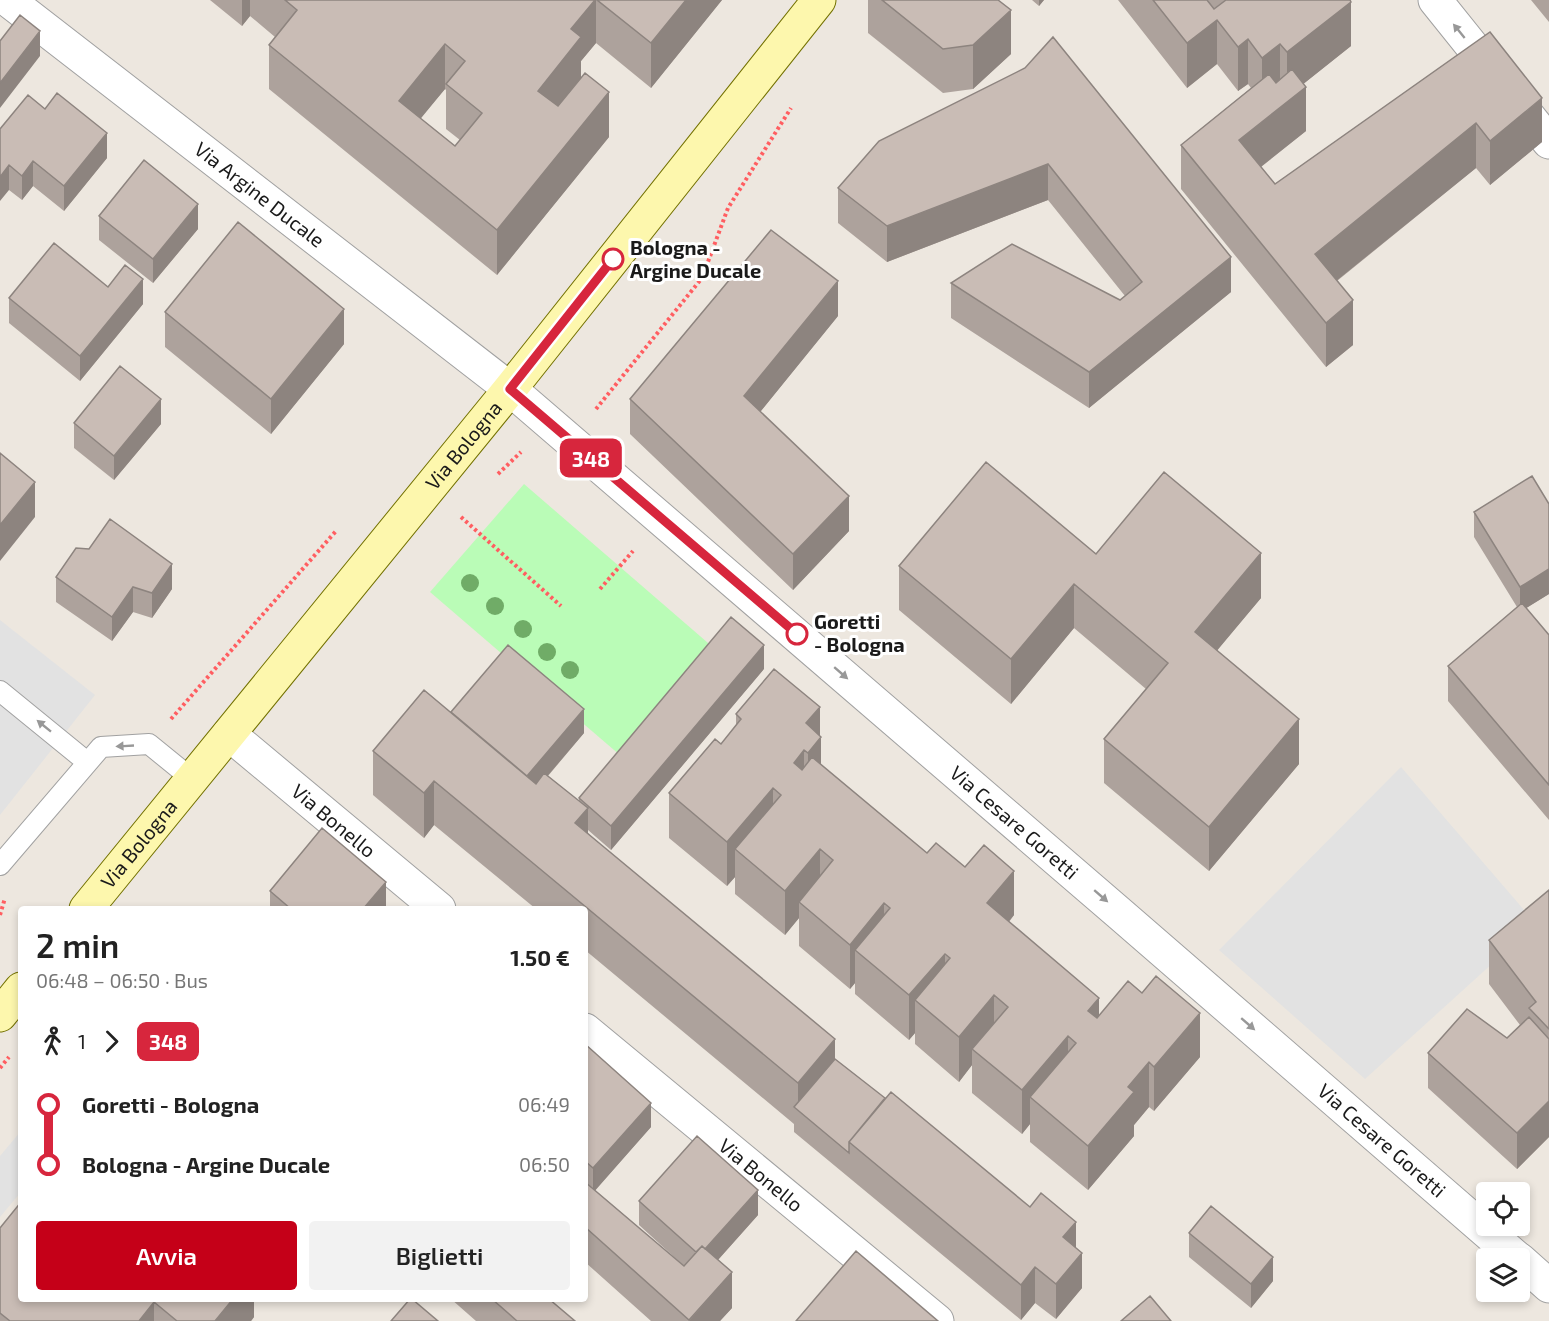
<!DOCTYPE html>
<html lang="it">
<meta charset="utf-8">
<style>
:root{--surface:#fff;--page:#f2f2f2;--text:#222;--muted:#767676;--accent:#c50018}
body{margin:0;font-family:"Exo 2",sans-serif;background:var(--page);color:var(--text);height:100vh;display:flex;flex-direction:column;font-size:22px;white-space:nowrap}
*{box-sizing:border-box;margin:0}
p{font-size:20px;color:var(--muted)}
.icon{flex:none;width:33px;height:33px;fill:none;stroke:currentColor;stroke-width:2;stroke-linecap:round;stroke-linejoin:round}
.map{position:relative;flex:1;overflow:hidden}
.details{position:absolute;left:18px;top:906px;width:570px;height:396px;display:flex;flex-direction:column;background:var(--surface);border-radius:6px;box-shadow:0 3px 9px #0003}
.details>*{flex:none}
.badge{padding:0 12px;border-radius:9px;font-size:21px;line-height:39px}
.tools{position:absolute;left:1476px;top:1182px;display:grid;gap:12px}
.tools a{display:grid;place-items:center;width:54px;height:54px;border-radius:6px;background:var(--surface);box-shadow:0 3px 9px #0003;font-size:30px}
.map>.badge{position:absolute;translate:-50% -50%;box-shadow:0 0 0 3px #fff}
.legs{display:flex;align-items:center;gap:9px;height:66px;padding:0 18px;font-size:20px}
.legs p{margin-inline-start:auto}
.head{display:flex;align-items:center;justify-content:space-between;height:102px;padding:0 18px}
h1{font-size:33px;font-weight:600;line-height:45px}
.cta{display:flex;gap:12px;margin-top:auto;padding:12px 18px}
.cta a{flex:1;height:69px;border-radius:6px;background:var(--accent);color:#fff;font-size:24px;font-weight:600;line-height:69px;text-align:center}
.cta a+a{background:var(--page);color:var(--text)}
ul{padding:0 18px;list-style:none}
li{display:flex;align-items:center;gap:21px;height:60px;font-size:22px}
li i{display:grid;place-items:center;width:9px;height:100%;margin:0 8px;background:currentColor}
li i::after{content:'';width:15px;height:15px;margin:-8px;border:4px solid;border-radius:50%;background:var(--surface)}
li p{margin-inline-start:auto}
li:first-child i{background:linear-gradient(#0000 50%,currentColor 0)}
li:last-child i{background:linear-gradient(currentColor 50%,#0000 0)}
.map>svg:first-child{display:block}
.park{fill:#bafcb7}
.parking{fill:#e2e2e2}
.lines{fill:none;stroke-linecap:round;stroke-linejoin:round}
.lane-casing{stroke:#a1a1a1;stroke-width:22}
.street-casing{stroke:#a1a1a1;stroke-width:35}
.secondary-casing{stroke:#737100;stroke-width:35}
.path{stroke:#ff5e61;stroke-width:4;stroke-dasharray:3 3;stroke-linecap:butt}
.lane{stroke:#fff;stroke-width:20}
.street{stroke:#fff;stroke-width:33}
.secondary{stroke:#fdf7ad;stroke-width:33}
.tree{fill:#70ac67}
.wall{fill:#ada29c;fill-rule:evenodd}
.shaded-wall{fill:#8d847f}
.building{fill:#c9bcb5;stroke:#8d847f;stroke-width:1.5;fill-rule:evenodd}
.oneway{fill:#989898}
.line-1-casing{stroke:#fff;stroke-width:14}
.line-1{stroke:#d7263d;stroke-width:9}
.stop-1-dot{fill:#fff;stroke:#d7263d;stroke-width:3}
.labels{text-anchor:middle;stroke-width:6;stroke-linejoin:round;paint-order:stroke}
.street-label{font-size:20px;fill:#1a1a1a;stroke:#fff}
.stop-label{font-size:20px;font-weight:bold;fill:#1a1a1a;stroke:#fff;text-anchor:start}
</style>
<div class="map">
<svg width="1549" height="1321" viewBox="0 0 1549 1321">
<rect width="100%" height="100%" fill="#ede7df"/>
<path class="park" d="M 524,484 L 715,649 L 621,756 L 430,592 Z"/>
<path class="parking" d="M 0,620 L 95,695 L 0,815 Z
M 1401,767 L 1536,924 L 1365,1079 L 1219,950 Z
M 21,1131 L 21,1192 L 0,1217 L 0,1156 Z"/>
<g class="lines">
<defs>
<path id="lane" d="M 0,691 L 87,762
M 0,865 L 101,747 L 149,744 L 192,779"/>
<g id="street">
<path id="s1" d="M 8,0 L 510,389 L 1119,913 L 1517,1258"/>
<path d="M 1435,0 L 1549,142"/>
<path id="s2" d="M 229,734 L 439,909"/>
<path id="s3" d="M 585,1030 L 937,1321"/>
<path d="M 1520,1260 L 1549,1286"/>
</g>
<g id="secondary">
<path id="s4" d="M 86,909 L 510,389 L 819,0"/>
<path d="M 0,1015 L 21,989"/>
</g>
</defs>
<use href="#lane" class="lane-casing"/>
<use href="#street" class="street-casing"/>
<use href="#secondary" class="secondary-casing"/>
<path class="path" d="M 596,409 L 702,278 L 728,208 L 791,108
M 498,474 L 521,452
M 461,517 L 561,606
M 600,589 L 633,551
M 171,719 L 336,531
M 0,915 L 5,898
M 0,1068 L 9,1057"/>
<use href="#lane" class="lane"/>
<use href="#street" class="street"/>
<use href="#secondary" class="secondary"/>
</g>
<g class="tree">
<circle cx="470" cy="583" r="9"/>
<circle cx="495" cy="606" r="9"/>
<circle cx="523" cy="629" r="9"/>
<circle cx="547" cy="652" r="9"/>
<circle cx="570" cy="670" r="9"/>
</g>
<path class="wall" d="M 210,0 L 722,0 L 651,88 L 596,43 L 581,61 L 581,78 L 609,137 L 497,275 L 269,89 L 269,45 L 275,37 L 250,16 L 242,26 ZM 445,89 L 446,90 L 446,129 L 460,140 L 455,146 L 420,118 Z
M 868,0 L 998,0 L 1011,54 L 973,89 L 943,93 L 868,33 Z
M 1032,0 L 1044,0 L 1039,6 Z
M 1118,0 L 1350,0 L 1351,46 L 1303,84 L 1306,131 L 1261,167 L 1275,184 L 1490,32 L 1542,142 L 1490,185 L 1476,168 L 1337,281 L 1353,345 L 1326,367 L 1181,189 L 1181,145 L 1251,88 L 1248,84 L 1238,91 L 1217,64 L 1187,88 Z
M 1531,0 L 1549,0 L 1549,22 Z
M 1025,68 L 1231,292 L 1089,408 L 951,318 L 951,283 L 1120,300 L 1125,296 L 1048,200 L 887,262 L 838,223 L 838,188 Z
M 0,129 L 107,158 L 64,211 L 33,186 L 22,200 L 9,190 Z
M 99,216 L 198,229 L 153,283 L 99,240 Z
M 108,287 L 143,304 L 80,381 L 9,323 L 9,298 Z
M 165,312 L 344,344 L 271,434 L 165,347 Z
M 838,316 L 760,412 L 849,531 L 793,590 L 630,434 L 630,399 Z
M 74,423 L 161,424 L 114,480 L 74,448 Z
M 1549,504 L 1549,594 L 1526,608 L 1549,635 L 1549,820 L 1448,701 L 1448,666 L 1517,607 L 1474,537 L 1474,512 Z
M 1096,554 L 1261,598 L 1217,650 L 1299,764 L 1209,871 L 1104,783 L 1104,739 L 1146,689 L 1074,628 L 1011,704 L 899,610 L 899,566 Z
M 56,577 L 172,589 L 152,618 L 133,612 L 112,641 L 56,602 Z
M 764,669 L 611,850 L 588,830 L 588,833 L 835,1059 L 1076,1248 L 1082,1288 L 1056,1319 L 1035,1303 L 1021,1320 L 794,1132 L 794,1124 L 585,950 L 585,909 L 536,909 L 434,825 L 424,838 L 373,795 L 373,751 L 451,714 L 451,712 L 584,733 L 548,776 L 579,801 L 579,798 Z
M 736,714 L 820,735 L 821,765 L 927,853 L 1014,915 L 1009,922 L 1099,1016 L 1200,1057 L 1154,1111 L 1149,1107 L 1134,1125 L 1134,1136 L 1088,1190 L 1030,1142 L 1030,1124 L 1022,1134 L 972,1093 L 972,1065 L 959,1082 L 915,1044 L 915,1033 L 909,1040 L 855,994 L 855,983 L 850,989 L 799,946 L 799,918 L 785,935 L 735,894 L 735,877 L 727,886 L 669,838 L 669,793 L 721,744 L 736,725 Z
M 1549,890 L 1549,1137 L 1517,1169 L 1428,1088 L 1428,1053 L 1507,1038 L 1520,1025 L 1489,984 L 1489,940 Z
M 270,891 L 386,906 L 384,909 L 270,909 Z
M 585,1045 L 651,1127 L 595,1190 L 684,1266 L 639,1225 L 639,1201 L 758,1215 L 718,1260 L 732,1308 L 720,1321 L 651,1321 L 585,1262 Z
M 0,1228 L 254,1299 L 254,1317 L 251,1321 L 0,1321 Z
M 1189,1233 L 1273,1281 L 1251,1308 L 1189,1257 Z
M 451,1299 L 549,1299 L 575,1321 L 476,1321 Z"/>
<path class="shaded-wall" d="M 242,0 L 250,0 L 250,16 L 242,26 Z
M 595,0 L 596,0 L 596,43 L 581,61 L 581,81 L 538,135 L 538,91 L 571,29 Z
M 686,0 L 722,0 L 651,88 L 651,43 Z
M 1039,0 L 1044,0 L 1039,6 Z
M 1351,2 L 1351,46 L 1287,97 L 1287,52 Z
M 1011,10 L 1011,54 L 973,89 L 973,45 Z
M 1217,20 L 1217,64 L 1187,88 L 1187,43 Z
M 40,31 L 40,56 L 0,108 L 0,83 Z
M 1248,39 L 1248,84 L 1238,91 L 1238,47 Z
M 445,44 L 445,89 L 399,145 L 399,101 Z
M 1280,44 L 1280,88 L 1262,102 L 1262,58 Z
M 1306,87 L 1306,131 L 1239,184 L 1239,140 Z
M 609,92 L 609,137 L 497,275 L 497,230 Z
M 1542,98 L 1542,142 L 1490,185 L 1490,141 Z
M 1476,123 L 1476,168 L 1315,298 L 1315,254 Z
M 107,133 L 107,158 L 64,211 L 64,186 Z
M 33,161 L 33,186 L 22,200 L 22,176 Z
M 1048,164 L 1048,200 L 887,262 L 887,226 Z
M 9,165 L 9,190 L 0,201 L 0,177 Z
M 198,204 L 198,229 L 153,283 L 153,259 Z
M 1231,257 L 1231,292 L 1089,408 L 1089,372 Z
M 143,279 L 143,304 L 80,381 L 80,356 Z
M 838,281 L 838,316 L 744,432 L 744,396 Z
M 1353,300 L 1353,345 L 1326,367 L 1326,323 Z
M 344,309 L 344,344 L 271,434 L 271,399 Z
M 161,399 L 161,424 L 114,480 L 114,456 Z
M 35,482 L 35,517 L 0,561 L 0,525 Z
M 849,496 L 849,531 L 793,590 L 793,554 Z
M 1261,553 L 1261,598 L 1195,677 L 1195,632 Z
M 172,564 L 172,589 L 152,618 L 152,593 Z
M 1549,569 L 1549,594 L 1520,612 L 1520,587 Z
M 1074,584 L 1074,628 L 1011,704 L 1011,659 Z
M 133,587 L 133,612 L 112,641 L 112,617 Z
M 764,645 L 764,669 L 611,850 L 611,826 Z
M 820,707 L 820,739 L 821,737 L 821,781 L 808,798 L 808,753 L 806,723 Z
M 584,709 L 584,733 L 527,800 L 527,776 Z
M 1299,719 L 1299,764 L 1209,871 L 1209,827 Z
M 804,750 L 804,795 L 794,763 Z
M 434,781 L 434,825 L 424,838 L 424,793 Z
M 773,788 L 773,832 L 735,849 L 735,877 L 727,886 L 727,842 Z
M 588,808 L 588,853 L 575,823 Z
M 820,849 L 820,894 L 799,902 L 799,918 L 785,935 L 785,891 Z
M 1014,871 L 1014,915 L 987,948 L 987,903 Z
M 386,882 L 386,906 L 384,909 L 363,909 Z
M 884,903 L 884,948 L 855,950 L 855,983 L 850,989 L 850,945 Z
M 945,954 L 945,998 L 915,1000 L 915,1033 L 909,1040 L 909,995 Z
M 994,995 L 994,1040 L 972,1049 L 972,1065 L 959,1082 L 959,1037 Z
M 1099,998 L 1099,1043 L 1088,1011 Z
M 1200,1013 L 1200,1057 L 1154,1111 L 1154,1067 Z
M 1068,1036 L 1068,1080 L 1030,1097 L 1030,1124 L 1022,1134 L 1022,1090 Z
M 835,1039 L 835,1083 L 798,1111 L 798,1083 Z
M 1149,1062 L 1149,1107 L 1134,1125 L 1134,1136 L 1088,1190 L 1088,1146 L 1128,1087 Z
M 1549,1101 L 1549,1137 L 1517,1169 L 1517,1133 Z
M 651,1103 L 651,1127 L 593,1193 L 593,1168 Z
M 758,1190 L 758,1215 L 700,1280 L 700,1255 Z
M 1076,1222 L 1076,1257 L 1063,1237 Z
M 1082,1253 L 1082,1288 L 1056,1319 L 1056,1284 Z
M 1273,1257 L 1273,1281 L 1251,1308 L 1251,1284 Z
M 1035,1267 L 1035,1303 L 1021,1320 L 1021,1285 Z
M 732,1272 L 732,1308 L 720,1321 L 689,1321 Z
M 233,1299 L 254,1299 L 254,1317 L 251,1321 L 215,1321 Z
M 154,1302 L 154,1321 L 139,1321 Z"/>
<path class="building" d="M 285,0 L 595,0 L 571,29 L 581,37 L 538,91 L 558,106 L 585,73 L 609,92 L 497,230 L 269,45 L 297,10 ZM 445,44 L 465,61 L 446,84 L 482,113 L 455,146 L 399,101 Z
M 597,0 L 686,0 L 651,43 Z
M 882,0 L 998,0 L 1011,10 L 973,45 L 943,49 Z
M 1153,0 L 1207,0 L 1214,9 L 1226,0 L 1350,0 L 1351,2 L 1287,52 L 1280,44 L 1262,58 L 1248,39 L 1238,47 L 1217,20 L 1187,43 Z
M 20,15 L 40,31 L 0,83 L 0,41 Z
M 1490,32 L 1542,98 L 1490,141 L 1476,123 L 1315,254 L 1353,300 L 1326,323 L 1181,145 L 1269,74 L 1276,83 L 1292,69 L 1306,87 L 1239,140 L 1275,184 Z
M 1053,37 L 1231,257 L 1089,372 L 951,283 L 1012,244 L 1120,300 L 1142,282 L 1048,164 L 887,226 L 838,188 L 879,141 L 1025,68 Z
M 57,93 L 107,133 L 64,186 L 33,161 L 22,176 L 9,165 L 0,177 L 0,129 L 28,95 L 45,109 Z
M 144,160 L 198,204 L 153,259 L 99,216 Z
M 238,222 L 344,309 L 271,399 L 165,312 Z
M 771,230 L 838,281 L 744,396 L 849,496 L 793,554 L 630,399 Z
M 54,243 L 108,287 L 125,265 L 143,279 L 80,356 L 9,298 Z
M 120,366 L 161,399 L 114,456 L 74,423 Z
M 0,453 L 35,482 L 0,525 Z
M 986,462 L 1096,554 L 1164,472 L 1261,553 L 1195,632 L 1299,719 L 1209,827 L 1104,739 L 1168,663 L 1074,584 L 1011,659 L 899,566 Z
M 1532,476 L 1549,504 L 1549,569 L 1520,587 L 1474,512 Z
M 110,519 L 172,564 L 152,593 L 133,587 L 112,617 L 56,577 L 76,548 L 89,549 Z
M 1522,603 L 1549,635 L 1549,785 L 1448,666 Z
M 731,617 L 764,645 L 611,826 L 579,798 Z
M 508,645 L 584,709 L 527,776 L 451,712 Z
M 774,669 L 820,707 L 806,723 L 821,737 L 808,753 L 804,750 L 794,763 L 802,770 L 812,757 L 927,853 L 936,843 L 965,867 L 984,845 L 1014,871 L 987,903 L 1099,998 L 1088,1011 L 1097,1018 L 1128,981 L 1142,993 L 1156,976 L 1200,1013 L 1154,1067 L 1149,1062 L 1128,1087 L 1134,1092 L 1088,1146 L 1030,1097 L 1076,1043 L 1068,1036 L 1022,1090 L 972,1049 L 1008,1007 L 994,995 L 959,1037 L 915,1000 L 950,958 L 945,954 L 909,995 L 855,950 L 890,908 L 884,903 L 850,945 L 799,902 L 833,860 L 820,849 L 785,891 L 735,849 L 781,795 L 773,788 L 727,842 L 669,793 L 715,739 L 721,744 L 741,719 L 736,714 Z
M 424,690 L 536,784 L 544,773 L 588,808 L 575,823 L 835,1039 L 798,1083 L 434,781 L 424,793 L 373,751 Z
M 322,828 L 386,882 L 363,909 L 291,909 L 270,891 Z
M 1549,890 L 1549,1029 L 1529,1008 L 1536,1002 L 1489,940 Z
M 1467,1009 L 1507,1038 L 1529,1017 L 1549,1039 L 1549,1101 L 1517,1133 L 1428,1053 Z
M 585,1044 L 651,1103 L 593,1168 L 585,1161 Z
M 835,1059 L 885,1098 L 849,1142 L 849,1153 L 794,1107 Z
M 891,1092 L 1030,1207 L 1041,1193 L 1076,1222 L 1063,1237 L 1082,1253 L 1056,1284 L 1035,1267 L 1021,1285 L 849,1142 Z
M 697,1136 L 758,1190 L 705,1249 L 702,1246 L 696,1252 L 639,1201 Z
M 585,1182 L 684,1266 L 702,1246 L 732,1272 L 689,1320 L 585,1227 Z
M 21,1202 L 21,1299 L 233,1299 L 215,1321 L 177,1321 L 154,1302 L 139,1321 L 10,1321 L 0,1313 L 0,1228 Z
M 1211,1206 L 1273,1257 L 1251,1284 L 1189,1233 Z
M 856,1251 L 938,1321 L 796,1321 Z
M 1150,1296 L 1171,1321 L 1121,1321 Z
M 410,1299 L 412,1299 L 438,1321 L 391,1321 Z
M 492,1299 L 549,1299 L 575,1321 L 517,1321 Z"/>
<defs><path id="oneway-solid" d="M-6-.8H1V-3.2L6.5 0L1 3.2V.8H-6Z" transform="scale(1.5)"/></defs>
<g class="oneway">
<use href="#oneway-solid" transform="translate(1459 31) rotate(-129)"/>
<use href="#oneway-solid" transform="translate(841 673) rotate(41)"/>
<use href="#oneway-solid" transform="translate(44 726) rotate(-141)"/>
<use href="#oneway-solid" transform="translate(125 746) rotate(177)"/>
<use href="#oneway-solid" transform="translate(1101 896) rotate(41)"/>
<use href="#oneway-solid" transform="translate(1248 1024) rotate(41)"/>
</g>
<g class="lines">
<defs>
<path id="line-1" d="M 613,259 L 510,389 L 797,634"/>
</defs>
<use href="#line-1" class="line-1-casing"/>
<use href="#line-1" class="line-1"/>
</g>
<g class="stop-1-dot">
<circle cx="613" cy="259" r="10"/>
<circle cx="797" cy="634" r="10"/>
</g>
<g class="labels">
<g class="street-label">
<text dy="7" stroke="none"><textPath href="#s1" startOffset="318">Via Argine Ducale</textPath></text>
<text dy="7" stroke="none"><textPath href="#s4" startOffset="598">Via Bologna</textPath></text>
<text dy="7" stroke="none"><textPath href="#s2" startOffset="136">Via Bonello</textPath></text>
<text dy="7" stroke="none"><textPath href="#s1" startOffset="1300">Via Cesare Goretti</textPath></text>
<text dy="7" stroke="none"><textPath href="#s4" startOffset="84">Via Bologna</textPath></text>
<text dy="7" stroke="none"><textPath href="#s1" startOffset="1786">Via Cesare Goretti</textPath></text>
<text dy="7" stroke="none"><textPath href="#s3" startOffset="228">Via Bonello</textPath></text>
</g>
<g class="stop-label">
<text x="630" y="255">Bologna -<tspan x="630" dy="23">Argine Ducale</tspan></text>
<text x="814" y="629">Goretti<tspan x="814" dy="23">- Bologna</tspan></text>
</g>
</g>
</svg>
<div class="tools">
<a><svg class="icon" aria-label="locate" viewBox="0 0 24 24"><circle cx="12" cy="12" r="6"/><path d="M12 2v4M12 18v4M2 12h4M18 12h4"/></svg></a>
<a><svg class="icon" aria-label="layers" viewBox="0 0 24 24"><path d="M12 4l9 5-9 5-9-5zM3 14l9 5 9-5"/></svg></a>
</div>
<b class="badge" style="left:591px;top:458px;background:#d7263d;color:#fff">348</b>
<section class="details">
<div class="head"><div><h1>2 min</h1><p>06:48 – 06:50 · Bus</p></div><b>1.50 €</b></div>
<div class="legs"><svg class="icon" aria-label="walk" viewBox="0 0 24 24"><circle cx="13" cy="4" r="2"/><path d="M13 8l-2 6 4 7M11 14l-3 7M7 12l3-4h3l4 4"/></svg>1<svg class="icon" aria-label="forward" viewBox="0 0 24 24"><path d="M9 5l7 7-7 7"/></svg><b class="badge" style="background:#d7263d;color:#fff">348</b></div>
<ul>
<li><i style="color:#d7263d"></i><b>Goretti - Bologna</b><p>06:49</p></li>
<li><i style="color:#d7263d"></i><b>Bologna - Argine Ducale</b><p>06:50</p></li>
</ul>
<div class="cta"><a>Avvia</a><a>Biglietti</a></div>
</section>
</div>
